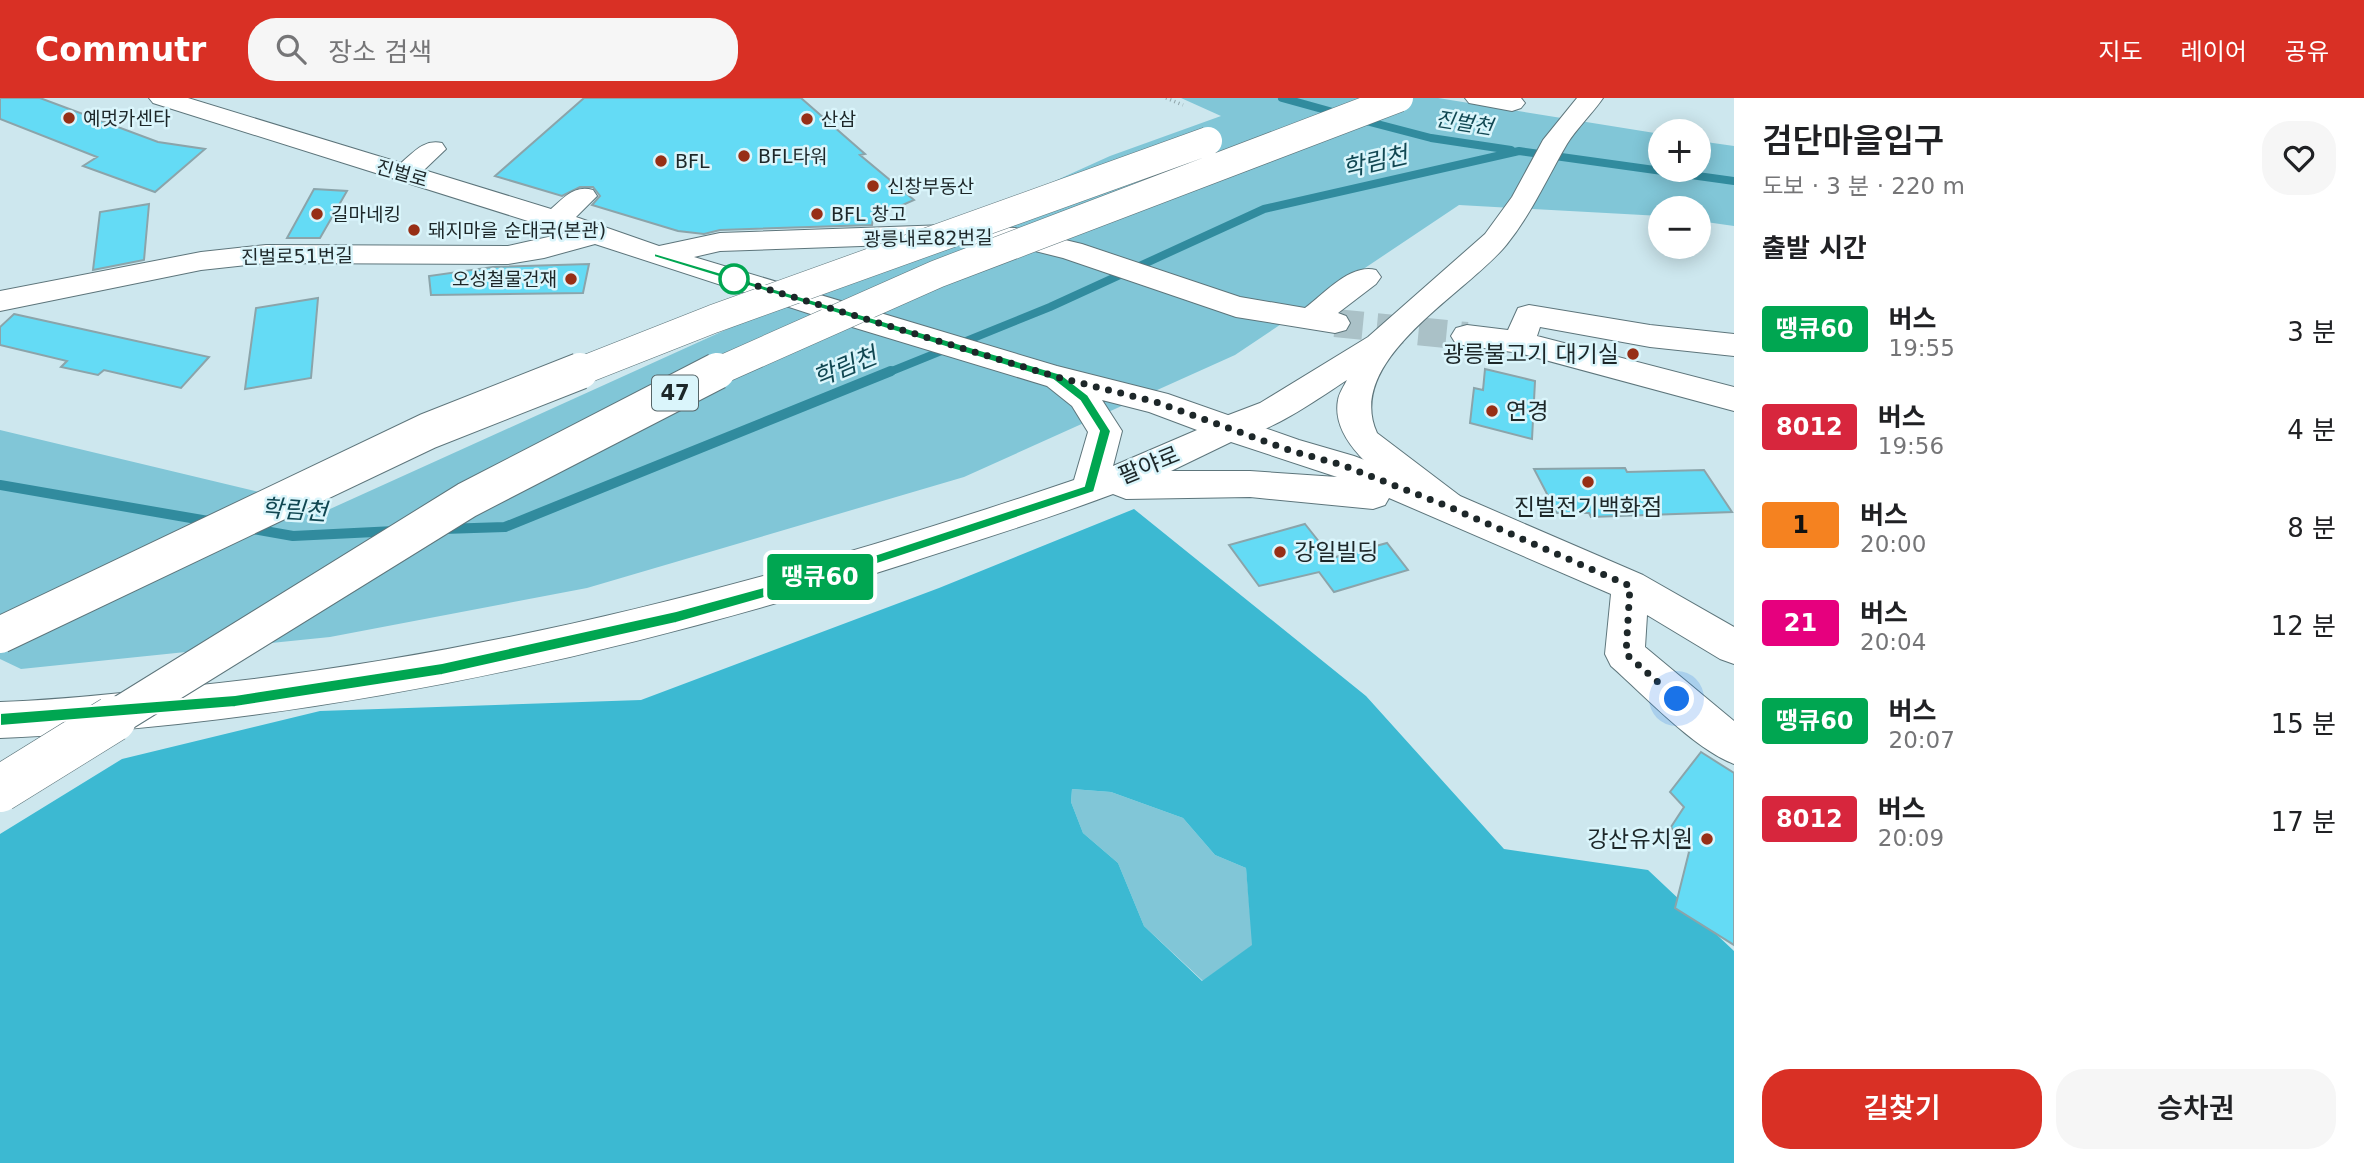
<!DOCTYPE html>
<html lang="ko">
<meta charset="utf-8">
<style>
:root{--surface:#fff;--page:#f6f6f6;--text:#202124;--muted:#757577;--accent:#d93025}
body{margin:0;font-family:"DejaVu Sans","Noto Sans KR",sans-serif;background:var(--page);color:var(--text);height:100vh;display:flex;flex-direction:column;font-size:26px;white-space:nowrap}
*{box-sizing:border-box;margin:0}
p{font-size:23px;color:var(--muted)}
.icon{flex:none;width:38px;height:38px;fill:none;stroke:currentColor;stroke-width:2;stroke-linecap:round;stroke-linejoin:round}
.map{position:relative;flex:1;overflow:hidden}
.drawer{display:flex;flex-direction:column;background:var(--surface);width:630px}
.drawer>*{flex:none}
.badge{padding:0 14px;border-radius:5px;font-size:24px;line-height:46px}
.fabs{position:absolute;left:1648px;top:21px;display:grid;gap:14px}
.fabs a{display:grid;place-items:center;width:63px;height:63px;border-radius:50%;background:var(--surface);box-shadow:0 4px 18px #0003;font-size:35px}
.you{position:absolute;width:35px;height:35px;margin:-18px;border:5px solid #fff;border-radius:50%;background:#1a73e8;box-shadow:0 0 0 10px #1a73e833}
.map>.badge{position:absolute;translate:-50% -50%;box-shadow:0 0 0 4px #fff}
h2{padding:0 28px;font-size:26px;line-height:63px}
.round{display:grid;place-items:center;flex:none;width:74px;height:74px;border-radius:28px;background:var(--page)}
.headline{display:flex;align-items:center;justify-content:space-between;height:119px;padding:0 28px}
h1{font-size:33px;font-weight:600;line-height:52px}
.cta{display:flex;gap:14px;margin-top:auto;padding:14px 28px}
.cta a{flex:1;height:80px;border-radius:28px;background:var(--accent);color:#fff;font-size:28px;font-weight:600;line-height:80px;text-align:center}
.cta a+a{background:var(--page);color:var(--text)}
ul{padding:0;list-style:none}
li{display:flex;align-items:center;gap:21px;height:98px;padding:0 28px}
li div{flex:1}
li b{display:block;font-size:26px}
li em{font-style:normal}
li .badge{min-width:77px;font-weight:700;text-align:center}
header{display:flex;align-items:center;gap:42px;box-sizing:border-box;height:98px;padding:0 35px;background:var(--accent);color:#fff}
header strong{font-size:33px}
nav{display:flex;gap:38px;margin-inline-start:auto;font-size:24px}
.search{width:490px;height:63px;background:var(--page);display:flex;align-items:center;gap:18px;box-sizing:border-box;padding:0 24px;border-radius:28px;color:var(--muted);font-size:26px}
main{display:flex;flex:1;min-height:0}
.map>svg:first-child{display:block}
.green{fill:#81c6d7}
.forest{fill:#3cb9d2;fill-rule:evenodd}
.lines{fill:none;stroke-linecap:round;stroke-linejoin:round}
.stream-far1{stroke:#318b9e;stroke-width:8}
.stream{stroke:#318b9e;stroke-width:10}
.building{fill:#64dbf5;stroke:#8ba4aa;stroke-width:2}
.minor-tunnel{stroke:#aac1c7;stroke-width:28;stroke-dasharray:28 14;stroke-linecap:butt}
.minor-casing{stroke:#5d757b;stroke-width:2}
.highway-casing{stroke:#5d757b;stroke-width:2}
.path{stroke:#92a7ac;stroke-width:3.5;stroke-dasharray:1 3.5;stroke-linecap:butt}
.minor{fill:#fff;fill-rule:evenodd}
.highway{fill:#fff;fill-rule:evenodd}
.highway-bridge-far2-casing{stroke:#5d757b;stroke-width:29;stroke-linecap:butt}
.highway-bridge-far1-casing{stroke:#5d757b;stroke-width:38;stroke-linecap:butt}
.highway-bridge-casing{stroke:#5d757b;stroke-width:47;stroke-linecap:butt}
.highway-bridge-far2{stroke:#fff;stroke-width:28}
.highway-bridge-far1{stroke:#fff;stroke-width:36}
.highway-bridge{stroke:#fff;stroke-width:46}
.line{fill:#00a651;stroke:#fff;stroke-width:2}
.walk{stroke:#1d2729;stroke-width:7;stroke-dasharray:0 12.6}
.poi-dot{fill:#972f16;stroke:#daf5fb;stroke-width:2.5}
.stop-dot{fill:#fff;stroke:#00a651;stroke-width:3.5}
.labels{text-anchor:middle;stroke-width:5;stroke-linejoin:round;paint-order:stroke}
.far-poi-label{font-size:19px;fill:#1d2729;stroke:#daf5fb;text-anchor:start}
.far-street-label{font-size:19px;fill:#1d2729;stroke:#daf5fb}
.far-water-label{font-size:21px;font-style:italic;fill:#114752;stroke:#daf5fb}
.shield{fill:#daf5fb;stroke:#566568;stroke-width:2}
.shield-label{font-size:21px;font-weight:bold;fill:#1d2729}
.poi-label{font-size:23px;fill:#1d2729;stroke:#daf5fb;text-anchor:end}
.street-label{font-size:23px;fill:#1d2729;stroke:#daf5fb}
.water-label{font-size:24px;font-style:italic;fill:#114752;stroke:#daf5fb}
</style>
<header>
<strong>Commutr</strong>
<div class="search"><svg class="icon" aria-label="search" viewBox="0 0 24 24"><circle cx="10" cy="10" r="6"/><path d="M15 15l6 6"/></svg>장소 검색</div>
<nav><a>지도</a><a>레이어</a><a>공유</a></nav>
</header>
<main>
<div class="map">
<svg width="1734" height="1065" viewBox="0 0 1734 1065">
<rect width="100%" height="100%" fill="#cde7ee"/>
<path class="green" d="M 1181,0 L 1438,0 L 1661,36 L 1661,72 L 1699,72 L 1699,43 L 1734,48 L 1734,128 L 1699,123 L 1699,110 L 1661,110 L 1661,118 L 1459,107 L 1235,257 L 964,379 L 587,490 L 330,539 L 21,571 L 0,561 L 0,332 L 330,411 L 1110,58 L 1221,18 Z
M 1072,691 L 1111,694 L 1183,720 L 1215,757 L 1246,770 L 1253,847 L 1203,883 L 1144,828 L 1118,765 L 1083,735 L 1071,704 Z"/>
<path class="forest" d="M 1134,411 L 1366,598 L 1504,751 L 1648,772 L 1734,853 L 1734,1065 L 0,1065 L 0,736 L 122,661 L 320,613 L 641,602 L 939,490 ZM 1072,691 L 1111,694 L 1183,720 L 1215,757 L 1246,770 L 1252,847 L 1202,883 L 1144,828 L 1118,765 L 1083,735 L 1071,704 Z"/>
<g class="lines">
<path class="stream-far1" d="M 1282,0 L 1340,16
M 1362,22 L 1431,40 L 1511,52
M 887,275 L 1050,209 L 1264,111 L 1519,53 L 1734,83"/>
<path class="stream" d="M 0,387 L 214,424
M 248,430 L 293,438 L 395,433
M 443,431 L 505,429 L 891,273"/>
</g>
<path class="building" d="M 0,0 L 40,0 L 158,44 L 205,51 L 155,94 L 83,68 L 97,59 L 0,21 Z
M 584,0 L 801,0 L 865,56 L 860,57 L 914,102 L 873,120 L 872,127 L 720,132 L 704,136 L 678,133 L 592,107 L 600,98 L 593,89 L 580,89 L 562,98 L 495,78 Z
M 314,91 L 347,93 L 320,140 L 287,140 Z
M 149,106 L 144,162 L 93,172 L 100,114 Z
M 589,166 L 583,195 L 431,197 L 429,178 L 493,169 Z
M 318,200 L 311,280 L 245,291 L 256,210 Z
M 14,216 L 100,235 L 209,259 L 181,290 L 104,272 L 98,277 L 61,269 L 67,263 L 0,247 L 0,229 Z
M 1485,271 L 1535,283 L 1532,341 L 1470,325 L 1474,290 L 1483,292 Z
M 1625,370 L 1627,374 L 1704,372 L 1732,414 L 1591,419 L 1589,415 L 1557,415 L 1534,371 Z
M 1305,426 L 1332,460 L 1387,445 L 1408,472 L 1334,494 L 1319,474 L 1259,488 L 1229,447 Z
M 1701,654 L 1734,675 L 1734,847 L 1675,810 L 1689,754 L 1671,729 L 1684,709 L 1670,694 Z"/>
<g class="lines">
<path class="minor-tunnel" d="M 1335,225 L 1467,238"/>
<defs>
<path id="minor" d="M 149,0 L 188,0 L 401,65 C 414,54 424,41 442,45 L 446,51 L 424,72 L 551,111 C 565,99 574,87 593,92 L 597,98 L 576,119 L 659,148 L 720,135 L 946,127 L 1015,130 L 1082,146 L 1240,199 L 1305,210 C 1325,195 1351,165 1376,172 L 1381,179 L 1376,186 L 1338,215 L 1346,218 L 1350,225 L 1346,232 L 1335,235 L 1236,219 L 1063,160 L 1015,148 L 946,145 L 720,153 L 694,159 L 1057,268 L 1168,296 L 1299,342 L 1354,358 L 1460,398 L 1643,477 L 1734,529 L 1734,566 L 1720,561 L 1647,517 L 1645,549 L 1734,623 L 1734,666 C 1693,650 1645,598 1611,568 L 1605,556 L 1611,496 L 1389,400 L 1385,407 L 1373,411 L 1250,399 L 1126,401 L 1113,396 C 1047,421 979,442 911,464 C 672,541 428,599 178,626 C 119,632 59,638 0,640 L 0,604 C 61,602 121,595 182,589 C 487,559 784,481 1074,382 L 1088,334 L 1072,308 L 1047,288 L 829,222 L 595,146 L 544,160 L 508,166 L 266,165 L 201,172 L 0,213 L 0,193 L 201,154 L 266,147 L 508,148 L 566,135 L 153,5 ZM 1102,302 L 1149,314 L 1197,332 L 1113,368 L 1122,333 ZM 1231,344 L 1337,379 L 1250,373 L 1171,373 Z
M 1465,0 L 1521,0 L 1525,5 L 1521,10 L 1512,13 L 1469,5 Z
M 1529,207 L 1650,227 L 1734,236 L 1734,258 L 1650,249 L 1540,229 L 1537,238 L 1734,289 L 1734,313 L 1519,255 L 1456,246 L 1451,238 L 1456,230 L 1467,227 L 1508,232 L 1518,210 Z"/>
<path id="highway" d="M 1577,0 L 1603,0 C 1592,16 1577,30 1567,46 C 1547,80 1532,115 1507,146 C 1468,195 1343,261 1377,335 L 1460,398 L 1465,408 L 1460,418 L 1447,422 L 1434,418 C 1401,391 1329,351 1338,302 C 1339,295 1344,288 1347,282 C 1317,301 1253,349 1218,339 L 1213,330 L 1218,321 L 1260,305 L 1368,239 L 1485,136 L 1512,99 L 1543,42 Z"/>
</defs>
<use href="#minor" class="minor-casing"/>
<use href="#highway" class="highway-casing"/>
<path class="path" d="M 1166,0 L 1183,7"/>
<use href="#minor" class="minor"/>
<use href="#highway" class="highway"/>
<defs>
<path id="highway-bridge-far2" d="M 576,275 L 713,221 L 1208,43
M 714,275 L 937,176 L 1399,0"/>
<path id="highway-bridge-far1" d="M 0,537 L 428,333 L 580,273
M 110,623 L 467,402 L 717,273"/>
<path id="highway-bridge" d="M 0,691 L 113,621"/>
</defs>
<use href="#highway-bridge-far2" class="highway-bridge-far2-casing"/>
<use href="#highway-bridge-far1" class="highway-bridge-far1-casing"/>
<use href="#highway-bridge" class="highway-bridge-casing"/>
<use href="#highway-bridge-far2" class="highway-bridge-far2"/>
<use href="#highway-bridge-far1" class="highway-bridge-far1"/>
<use href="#highway-bridge" class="highway-bridge"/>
</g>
<path class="line" d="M 654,155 L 1061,276 L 1088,297 L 1111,333 L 1094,394 L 841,478 L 676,525 L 442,577 L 235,609 L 0,628 L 0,615 L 235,597 L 442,565 L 676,513 L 841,468 L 1084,388 L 1099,333 L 1080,303 L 1053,282 L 654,159 Z"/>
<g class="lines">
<path class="walk" d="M 734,181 L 1057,279 L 1156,304 L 1292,353 L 1342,367 L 1447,408 L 1630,488 L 1626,556 L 1677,601"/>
</g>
<g class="poi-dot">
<circle cx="69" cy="20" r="7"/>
<circle cx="807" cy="21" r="7"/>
<circle cx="744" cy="58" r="7"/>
<circle cx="661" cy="63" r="7"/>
<circle cx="873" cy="88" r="7"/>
<circle cx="317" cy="116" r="7"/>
<circle cx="817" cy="116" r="7"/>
<circle cx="414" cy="132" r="7"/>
<circle cx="571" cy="181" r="7"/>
<circle cx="1633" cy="256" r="7"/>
<circle cx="1492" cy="313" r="7"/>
<circle cx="1588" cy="384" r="7"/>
<circle cx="1280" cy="454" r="7"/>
<circle cx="1707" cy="741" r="7"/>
</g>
<circle class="stop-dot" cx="734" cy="181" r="14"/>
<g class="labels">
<g class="far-poi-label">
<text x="83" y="27">예멋카센타</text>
<text x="821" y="28">산삼</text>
<text x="758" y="65">BFL타워</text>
<text x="675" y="70">BFL</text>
<text x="887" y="95">신창부동산</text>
<text x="331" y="123">길마네킹</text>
<text x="831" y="123">BFL 창고</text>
<text x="428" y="139">돼지마을 순대국(본관)</text>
<text x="557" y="188" text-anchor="end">오성철물건재</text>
</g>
<g class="far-street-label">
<text transform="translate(402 75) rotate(16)" y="7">진벌로</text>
<text transform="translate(928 140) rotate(-1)" y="7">광릉내로82번길</text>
<text transform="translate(297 158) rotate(-1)" y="7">진벌로51번길</text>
</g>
<g class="far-water-label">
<text transform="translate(1464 25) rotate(9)" y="7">진벌천</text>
</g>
<rect class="shield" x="652" y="277.5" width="46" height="35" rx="5"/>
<g class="shield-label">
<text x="675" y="302">47</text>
</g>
<g class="poi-label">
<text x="1619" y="264">광릉불고기 대기실</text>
<text x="1506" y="321" text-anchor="start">연경</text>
<text x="1588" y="417" text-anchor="middle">진벌전기백화점</text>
<text x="1294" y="462" text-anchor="start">강일빌딩</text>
<text x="1693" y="749">강산유치원</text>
</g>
<g class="street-label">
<text transform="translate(1149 367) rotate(-22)" y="8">팔야로</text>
</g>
<g class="water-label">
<text transform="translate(1375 64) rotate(-13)" y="8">학림천</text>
<text transform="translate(845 269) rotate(-22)" y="8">학림천</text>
<text transform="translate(294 412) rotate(4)" y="8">학림천</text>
</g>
</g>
</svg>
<div class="fabs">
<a>+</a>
<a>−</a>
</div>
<div class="you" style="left:1677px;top:601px"></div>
<b class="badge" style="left:820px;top:479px;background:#00a651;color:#fff">땡큐60</b>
</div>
<section class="drawer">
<div class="headline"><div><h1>검단마을입구</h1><p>도보 · 3 분 · 220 m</p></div><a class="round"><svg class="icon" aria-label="heart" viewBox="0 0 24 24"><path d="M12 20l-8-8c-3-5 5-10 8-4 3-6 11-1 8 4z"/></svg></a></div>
<h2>출발 시간</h2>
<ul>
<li><span class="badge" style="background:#00a651;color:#fff">땡큐60</span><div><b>버스</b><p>19:55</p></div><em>3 분</em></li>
<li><span class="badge" style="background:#d7263d;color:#fff">8012</span><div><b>버스</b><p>19:56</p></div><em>4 분</em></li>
<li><span class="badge" style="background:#f58220;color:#111">1</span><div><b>버스</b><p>20:00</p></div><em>8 분</em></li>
<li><span class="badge" style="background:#e6007e;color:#fff">21</span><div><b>버스</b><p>20:04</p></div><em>12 분</em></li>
<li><span class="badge" style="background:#00a651;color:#fff">땡큐60</span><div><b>버스</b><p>20:07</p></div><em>15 분</em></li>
<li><span class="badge" style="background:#d7263d;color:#fff">8012</span><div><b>버스</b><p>20:09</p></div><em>17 분</em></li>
</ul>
<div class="cta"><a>길찾기</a><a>승차권</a></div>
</section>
</main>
